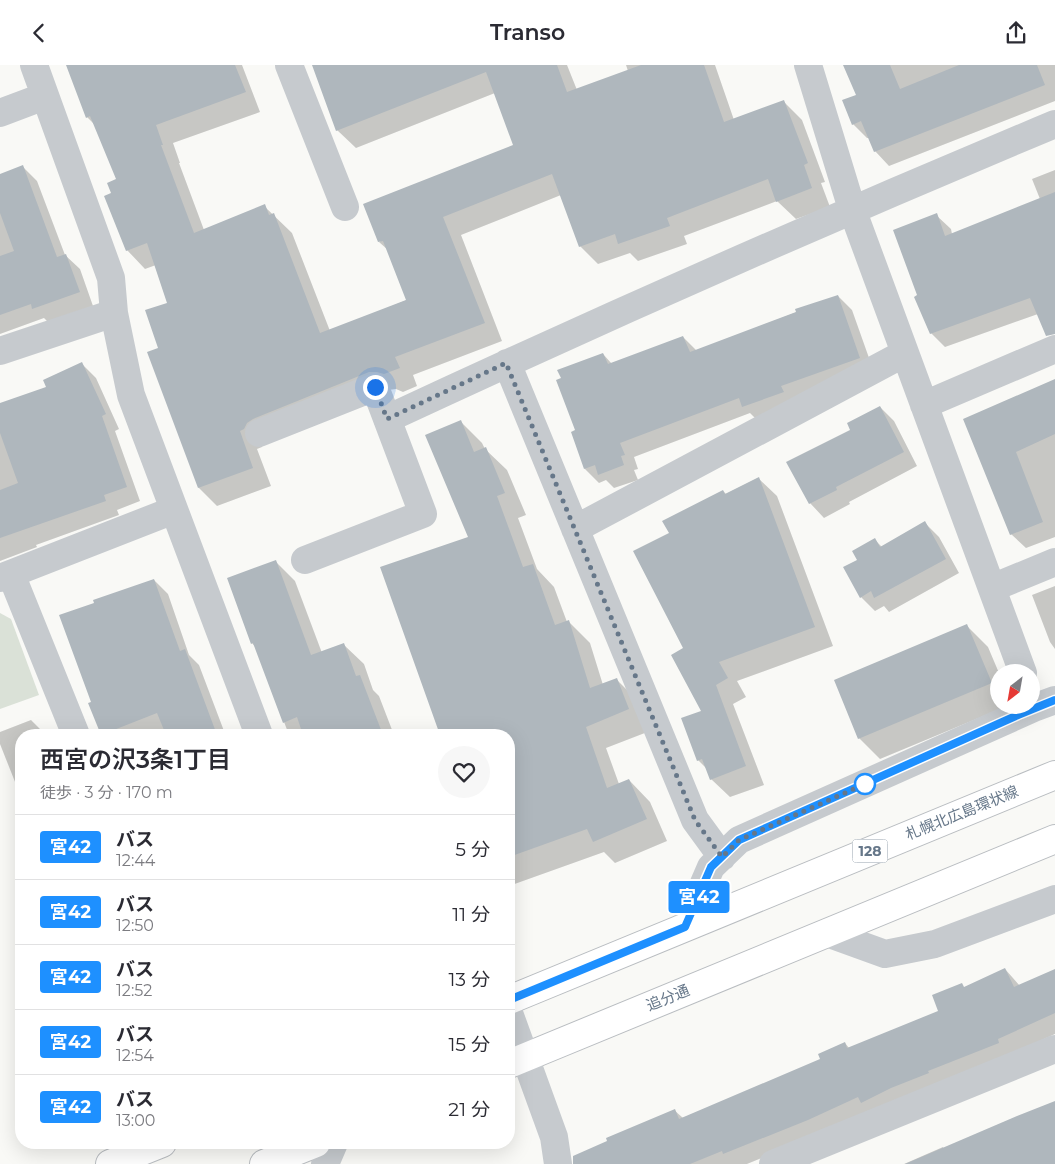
<!DOCTYPE html>
<html lang="ja">
<meta charset="utf-8">
<style>
:root{--surface:#fff;--page:#f7f7f7;--text:#2b2b33;--muted:#7c7c81;--line:#e1e1e2}
body{margin:0;font-family:Montserrat,"Noto Sans JP",sans-serif;background:var(--page);color:var(--text);height:100vh;display:flex;flex-direction:column;font-size:19px;white-space:nowrap}
*{box-sizing:border-box;margin:0}
p{font-size:16px;color:var(--muted)}
.icon{flex:none;width:28px;height:28px;fill:none;stroke:currentColor;stroke-width:2;stroke-linecap:round;stroke-linejoin:round}
.map{position:relative;flex:1;overflow:hidden}
.panel{position:absolute;left:15px;top:664px;width:500px;height:420px;display:flex;flex-direction:column;background:var(--surface);border-radius:20px;box-shadow:0 5px 20px #0002}
.panel>*{flex:none}
.badge{padding:0 10px;border-radius:4px;font-size:18px;line-height:32px}
.needle{width:32px;rotate:211deg}
.buttons{position:absolute;left:990px;top:599px;display:grid;gap:10px}
.buttons a{display:grid;place-items:center;width:50px;height:50px;border-radius:50%;background:var(--surface);box-shadow:0 5px 20px #0002;font-size:25px}
.you{position:absolute;width:25px;height:25px;margin:-12px;border:4px solid #fff;border-radius:50%;background:#1a73e8;box-shadow:0 0 0 8px #1a73e833}
.map>.badge{position:absolute;translate:-50% -50%;box-shadow:0 0 0 2px #fff}
.round{display:grid;place-items:center;flex:none;width:52px;height:52px;border-radius:26px;background:var(--page)}
.summary{display:flex;align-items:center;justify-content:space-between;height:85px;padding:0 25px}
h1{font-size:24px;font-weight:600;line-height:38px}
ul{padding:0;list-style:none}
li{display:flex;align-items:center;gap:15px;height:65px;padding:0 25px;border-top:1px solid var(--line)}
li div{flex:1}
li b{display:block;font-size:19px}
li em{font-style:normal}
li .badge{min-width:55px;font-weight:700;text-align:center}
header{display:flex;justify-content:space-between;align-items:center;height:65px;padding:0 25px;background:var(--surface);font-size:22px;font-weight:600}
.map>svg:first-child{display:block}
.green{fill:#dae1d7}
.shadow{fill:#0003}
.building{fill:#afb7bd}
.lines{fill:none;stroke-linecap:round;stroke-linejoin:round}
.major-casing{stroke:#b9bdc1;stroke-width:30}
.minor{stroke:#c6cace;stroke-width:28}
.major{stroke:#fff;stroke-width:28}
.line-casing{stroke:#fff;stroke-width:11}
.line{stroke:#1e90ff;stroke-width:8}
.walk{stroke:#667789;stroke-width:5;stroke-dasharray:0 9}
.stop-dot{fill:#fff;stroke:#1e90ff;stroke-width:2.5}
.labels{text-anchor:middle;stroke-width:5;stroke-linejoin:round;paint-order:stroke}
.shield{fill:#fff;stroke:#94a0ac;stroke-width:1}
.shield-label{font-size:14px;font-weight:bold;fill:#667789}
.street-label{font-size:15px;fill:#667789;stroke:#fff}
</style>
<header><svg class="icon" aria-label="back" viewBox="0 0 24 24"><path d="M15 5l-7 7 7 7"/></svg>Transo<svg class="icon" aria-label="share" viewBox="0 0 24 24"><path d="M12 15V3M7 8l5-5 5 5M5 13v7h14v-7"/></svg></header>
<div class="map">
<svg width="1055" height="1099" viewBox="0 0 1055 1099">
<rect width="100%" height="100%" fill="#f9f9f6"/>
<path class="green" d="M 0,548 L 11,554 L 39,630 L 0,644 Z"/>
<path class="shadow" d="M 83,0 L 242,0 L 260,47 L 173,78 L 180,98 L 179,98 L 204,165 L 264,141 L 292,168 L 330,266 L 407,235 L 388,185 L 379,177 L 515,81 L 495,28 L 356,83 L 337,65 L 313,0 L 567,0 L 577,25 L 628,6 L 626,0 L 715,0 L 734,55 L 784,37 L 802,55 L 825,117 L 821,118 L 830,142 L 796,154 L 777,136 L 684,171 L 687,179 L 638,196 L 630,188 L 598,199 L 580,181 L 561,130 L 461,170 L 502,276 L 413,310 L 417,321 L 403,327 L 396,324 L 388,325 L 265,376 L 262,382 L 257,384 L 271,421 L 217,441 L 199,423 L 159,284 L 169,239 L 156,200 L 145,204 L 127,185 L 113,129 L 118,115 L 95,60 L 87,52 Z
M 844,0 L 1055,0 L 1055,36 L 889,101 L 875,86 L 869,73 L 867,73 L 853,59 L 857,30 Z
M 23,102 L 37,116 L 65,190 L 80,204 L 93,241 L 48,257 L 44,253 L 0,269 L 0,110 Z
M 1055,105 L 1055,268 L 1038,249 L 945,282 L 931,268 L 919,231 L 936,150 L 951,164 L 952,169 L 1040,134 L 1032,114 Z
M 838,231 L 852,245 L 874,307 L 758,356 L 750,348 L 634,392 L 638,404 L 634,405 L 638,415 L 614,423 L 606,415 L 599,418 L 585,404 L 572,368 L 577,366 L 603,289 L 612,299 L 683,272 L 697,286 Z
M 82,299 L 96,313 L 119,364 L 115,366 L 140,436 L 117,445 L 119,450 L 36,480 L 37,482 L 0,496 L 0,339 L 48,323 Z
M 1055,316 L 1055,472 L 1026,483 L 1011,469 L 965,355 Z
M 880,342 L 894,356 L 917,401 L 849,437 L 850,439 L 824,453 L 810,438 L 852,366 Z
M 461,357 L 482,378 L 485,384 L 507,405 L 526,450 L 518,453 L 537,504 L 554,522 L 567,557 L 569,557 L 590,578 L 603,620 L 616,614 L 638,636 L 650,666 L 606,683 L 619,719 L 629,715 L 650,737 L 667,776 L 615,798 L 604,787 L 509,821 L 509,670 L 441,670 L 469,473 Z
M 758,413 L 777,431 L 833,581 L 737,616 L 746,632 L 733,639 L 764,720 L 730,732 L 711,714 L 708,705 L 698,695 L 703,647 L 685,584 L 671,468 L 723,426 L 726,429 Z
M 925,458 L 939,472 L 959,508 L 889,547 L 884,541 L 875,546 L 861,532 L 859,495 L 875,475 L 882,482 Z
M 276,497 L 295,516 L 322,588 L 344,580 L 364,599 L 373,625 L 379,631 L 394,670 L 289,670 L 256,583 L 252,578 Z
M 154,515 L 168,529 L 189,590 L 199,600 L 224,666 L 228,670 L 102,670 L 89,639 L 92,638 Z
M 1055,521 L 1055,584 L 1050,577 L 1032,530 Z
M 967,561 L 988,582 L 999,608 L 999,640 L 1010,640 L 880,694 L 859,673 Z
M 31,655 L 46,670 L 21,670 L 21,732 L 0,679 L 0,667 Z
M 1005,904 L 1020,921 L 1055,906 L 1055,969 L 1011,989 L 747,1099 L 595,1099 L 674,1045 L 683,1053 L 822,995 L 845,978 L 849,983 L 940,947 L 965,923 Z
M 1055,1038 L 1055,1099 L 904,1099 L 943,1082 L 944,1084 Z"/>
<path class="building" d="M 66,0 L 235,0 L 246,27 L 156,60 L 163,80 L 161,80 L 194,168 L 265,139 L 269,150 L 274,148 L 320,268 L 406,235 L 383,176 L 378,177 L 363,139 L 513,80 L 486,7 L 336,66 L 312,0 L 557,0 L 567,27 L 641,0 L 704,0 L 724,57 L 784,35 L 808,98 L 804,100 L 812,123 L 776,137 L 768,114 L 667,153 L 670,161 L 618,179 L 615,169 L 579,182 L 552,109 L 443,152 L 485,258 L 395,292 L 400,303 L 384,309 L 377,307 L 369,307 L 253,354 L 247,358 L 244,364 L 240,366 L 253,403 L 198,423 L 147,287 L 158,283 L 145,245 L 167,238 L 147,178 L 126,186 L 104,131 L 111,128 L 107,118 L 116,114 L 90,51 L 86,53 Z
M 843,0 L 890,0 L 900,24 L 959,0 L 1037,0 L 1045,20 L 874,87 L 861,56 L 852,60 L 842,35 L 856,30 Z
M 23,100 L 57,192 L 66,189 L 80,227 L 32,244 L 31,239 L 0,250 L 0,191 L 14,186 L 0,148 L 0,109 Z
M 1055,127 L 1055,269 L 1046,271 L 1030,233 L 930,269 L 914,232 L 917,230 L 893,165 L 937,148 L 945,171 Z
M 838,230 L 860,293 L 781,321 L 784,327 L 742,342 L 739,333 L 620,378 L 625,390 L 621,391 L 624,400 L 598,410 L 595,400 L 584,404 L 571,367 L 575,365 L 556,315 L 561,313 L 557,305 L 603,288 L 608,299 L 683,271 L 690,287 L 796,247 L 795,244 Z
M 82,297 L 106,349 L 102,351 L 127,422 L 104,430 L 106,436 L 0,473 L 0,425 L 18,418 L 0,368 L 0,338 L 46,322 L 43,315 Z
M 1055,314 L 1055,369 L 1016,387 L 1043,457 L 1010,470 L 963,354 Z
M 880,341 L 904,387 L 836,422 L 837,425 L 809,439 L 786,397 L 850,365 L 847,358 Z
M 461,355 L 474,387 L 486,382 L 505,428 L 497,431 L 523,502 L 533,499 L 555,560 L 569,555 L 590,623 L 617,613 L 629,644 L 586,662 L 607,723 L 629,714 L 647,754 L 593,777 L 587,764 L 509,792 L 509,670 L 440,670 L 380,502 L 468,472 L 425,370 Z
M 759,412 L 815,562 L 719,597 L 728,613 L 716,620 L 746,701 L 710,715 L 702,694 L 697,696 L 681,653 L 701,646 L 671,590 L 683,583 L 633,486 L 669,468 L 662,456 L 723,425 L 725,429 Z
M 925,456 L 946,494 L 874,533 L 871,526 L 860,533 L 843,502 L 857,495 L 852,486 L 875,473 L 880,482 Z
M 276,495 L 311,590 L 344,578 L 356,611 L 360,610 L 383,670 L 303,670 L 297,652 L 283,658 L 253,578 L 251,579 L 227,513 Z
M 154,514 L 180,586 L 185,584 L 217,670 L 166,670 L 157,648 L 101,670 L 88,638 L 91,637 L 59,550 L 94,538 L 93,535 Z
M 967,559 L 992,618 L 858,674 L 834,615 Z
M 1005,903 L 1014,922 L 1055,904 L 1055,948 L 998,974 L 999,978 L 928,1006 L 929,1008 L 891,1023 L 861,1038 L 858,1032 L 808,1055 L 723,1089 L 722,1086 L 690,1099 L 573,1099 L 573,1091 L 607,1076 L 606,1073 L 675,1044 L 679,1054 L 820,994 L 818,989 L 845,977 L 847,983 L 938,946 L 932,930 L 962,918 L 964,922 Z
M 1055,1036 L 1055,1099 L 905,1099 L 1017,1051 Z"/>
<g class="lines">
<defs>
<path id="major" d="M 509,935 L 1055,710
M 509,999 L 1055,774
M 110,1099 L 162,1078
M 264,1099 L 316,1078"/>
</defs>
<use href="#major" class="major-casing"/>
<path class="minor" d="M 34,0 L 111,213 L 114,248 L 131,330 L 259,670
M 289,0 L 345,142
M 808,0 L 852,144 L 1023,608
M 0,48 L 45,31
M 0,286 L 114,248
M 507,298 L 695,755 L 722,792
M 924,340 L 1055,284
M 387,354 C 608,251 830,153 1055,59
M 259,368 L 375,322 L 423,449 L 305,495
M 575,464 L 905,288
M 11,509 L 76,670
M 0,513 L 174,445
M 992,523 L 1055,497
M 685,862 L 711,802 L 739,775 L 1036,642 L 1055,635
M 827,868 L 885,889 L 935,879 L 1055,834
M 509,948 L 554,1072 L 558,1099
M 325,1099 L 334,1078
M 773,1099 L 1055,984"/>
<use href="#major" class="major"/>
</g>
<g class="lines">
<defs>
<path id="line" d="M 509,935 L 685,862 L 711,802 L 739,775 L 1018,650 L 1055,635"/>
</defs>
<use href="#line" class="line-casing"/>
<use href="#line" class="line"/>
<path class="walk" d="M 375,322 L 387,354 L 506,298 L 695,755 L 722,792 L 739,775 L 865,719"/>
</g>
<circle class="stop-dot" cx="865" cy="719" r="10"/>
<g class="labels">
<rect class="shield" x="852.5" y="774.5" width="35" height="23" rx="4"/>
<g class="shield-label">
<text x="870" y="791">128</text>
</g>
<g class="street-label">
<text transform="translate(962 748) rotate(-22)" y="5">札幌北広島環状線</text>
<text transform="translate(668 933) rotate(-22)" y="5">追分通</text>
</g>
</g>
</svg>
<div class="buttons">
<a><svg class="needle" viewBox="-14 -14 28 28"><path d="M0-13l5 13h-10z" fill="#e53935"/><path d="M0 13l5-13h-10z" fill="#7c7c81"/></svg></a>
</div>
<div class="you" style="left:375px;top:322px"></div>
<b class="badge" style="left:699px;top:832px;background:#1e90ff;color:#fff">宮42</b>
<section class="panel">
<div class="summary"><div><h1>西宮の沢3条1丁目</h1><p>徒歩 · 3 分 · 170 m</p></div><a class="round"><svg class="icon" aria-label="heart" viewBox="0 0 24 24"><path d="M12 20l-8-8c-3-5 5-10 8-4 3-6 11-1 8 4z"/></svg></a></div>
<ul>
<li><span class="badge" style="background:#1e90ff;color:#fff">宮42</span><div><b>バス</b><p>12:44</p></div><em>5 分</em></li>
<li><span class="badge" style="background:#1e90ff;color:#fff">宮42</span><div><b>バス</b><p>12:50</p></div><em>11 分</em></li>
<li><span class="badge" style="background:#1e90ff;color:#fff">宮42</span><div><b>バス</b><p>12:52</p></div><em>13 分</em></li>
<li><span class="badge" style="background:#1e90ff;color:#fff">宮42</span><div><b>バス</b><p>12:54</p></div><em>15 分</em></li>
<li><span class="badge" style="background:#1e90ff;color:#fff">宮42</span><div><b>バス</b><p>13:00</p></div><em>21 分</em></li>
</ul>
</section>
</div>
